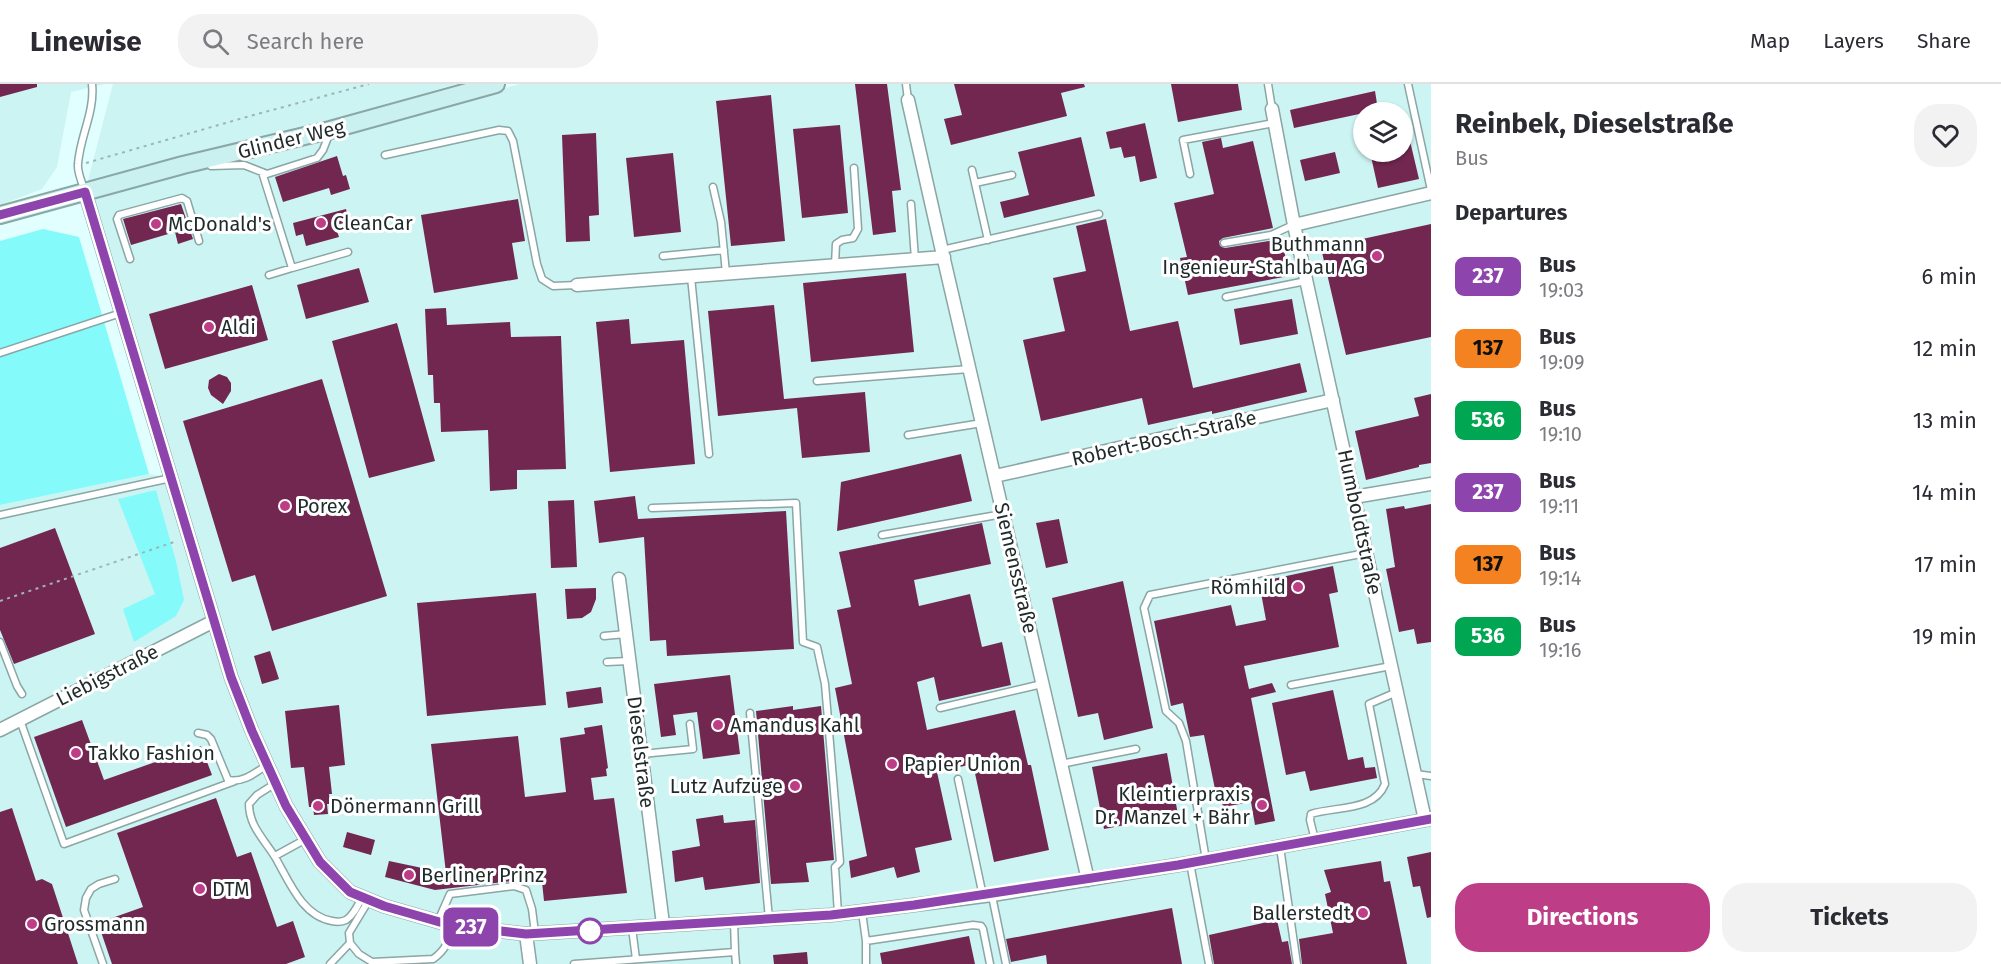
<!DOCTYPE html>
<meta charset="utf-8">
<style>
:root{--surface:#fff;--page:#f2f2f3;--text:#2b2b33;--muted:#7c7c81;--line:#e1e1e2;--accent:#be3d87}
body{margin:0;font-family:"Fira Sans",sans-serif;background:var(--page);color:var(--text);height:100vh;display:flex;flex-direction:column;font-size:22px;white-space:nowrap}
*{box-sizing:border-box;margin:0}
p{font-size:20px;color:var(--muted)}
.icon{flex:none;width:33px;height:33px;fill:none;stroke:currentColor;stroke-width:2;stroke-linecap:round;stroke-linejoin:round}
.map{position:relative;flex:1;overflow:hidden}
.panel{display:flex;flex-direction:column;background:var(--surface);width:570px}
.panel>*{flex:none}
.badge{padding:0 12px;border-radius:9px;font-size:21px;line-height:39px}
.controls{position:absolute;left:1353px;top:18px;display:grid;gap:12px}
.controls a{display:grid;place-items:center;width:60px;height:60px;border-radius:50%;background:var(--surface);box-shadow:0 2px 4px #0004;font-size:30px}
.map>.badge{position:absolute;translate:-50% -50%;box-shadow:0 0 0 3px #fff}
h2{padding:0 24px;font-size:22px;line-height:54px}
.round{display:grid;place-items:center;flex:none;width:63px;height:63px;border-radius:24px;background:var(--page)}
.head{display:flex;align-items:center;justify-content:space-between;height:102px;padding:0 24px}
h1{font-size:28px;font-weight:700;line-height:45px}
.primary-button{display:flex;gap:12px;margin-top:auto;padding:12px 24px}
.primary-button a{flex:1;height:69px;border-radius:24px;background:var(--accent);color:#fff;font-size:24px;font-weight:700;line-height:69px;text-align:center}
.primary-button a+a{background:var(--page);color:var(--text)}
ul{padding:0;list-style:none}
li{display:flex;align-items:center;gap:18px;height:72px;padding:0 24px}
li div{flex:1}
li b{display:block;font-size:22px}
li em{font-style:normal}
li .badge{min-width:66px;font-weight:700;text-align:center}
header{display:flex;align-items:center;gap:36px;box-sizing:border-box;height:84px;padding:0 30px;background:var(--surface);border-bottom:2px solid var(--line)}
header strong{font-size:28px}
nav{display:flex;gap:33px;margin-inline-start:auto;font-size:21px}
.search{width:420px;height:54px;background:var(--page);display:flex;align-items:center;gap:15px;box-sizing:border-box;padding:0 21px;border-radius:24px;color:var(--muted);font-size:22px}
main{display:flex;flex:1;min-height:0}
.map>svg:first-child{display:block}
.built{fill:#ccf4f3;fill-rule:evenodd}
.green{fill:#84fbfa}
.building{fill:#722751}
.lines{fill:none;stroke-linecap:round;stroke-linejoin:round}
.lane-casing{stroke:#8aa6a5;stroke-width:9}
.street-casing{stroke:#8aa6a5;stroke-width:15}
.secondary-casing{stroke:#8aa6a5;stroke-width:20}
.path{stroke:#9db5b4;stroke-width:2;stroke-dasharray:3 4.5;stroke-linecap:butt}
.lane{stroke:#fff;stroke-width:6}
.street{stroke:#fff;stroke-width:12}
.secondary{stroke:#caf0f0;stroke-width:16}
.line-casing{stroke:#fff;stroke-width:14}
.line{stroke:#8e44ad;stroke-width:9}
.poi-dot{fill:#be3d87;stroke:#fff;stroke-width:2}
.stop-dot{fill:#fff;stroke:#8e44ad;stroke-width:3}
.labels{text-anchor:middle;stroke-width:6;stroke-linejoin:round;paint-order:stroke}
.street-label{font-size:20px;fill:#1f2b2a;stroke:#fff}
.poi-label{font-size:20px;fill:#1f2b2a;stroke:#fff;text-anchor:start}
</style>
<header>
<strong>Linewise</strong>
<div class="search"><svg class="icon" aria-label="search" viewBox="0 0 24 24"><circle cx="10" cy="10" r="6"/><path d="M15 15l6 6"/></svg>Search here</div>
<nav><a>Map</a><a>Layers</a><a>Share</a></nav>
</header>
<main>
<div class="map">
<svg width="1431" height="880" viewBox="0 0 1431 880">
<rect width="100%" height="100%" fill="#e0fffe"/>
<path class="built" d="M 0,0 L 105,0 L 71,8 L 57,83 L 42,105 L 0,121 Z
M 113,0 L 456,0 L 95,106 L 225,81 L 520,0 L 1431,0 L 1431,880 L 0,880 L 0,421 L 149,390 L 170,394 L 85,108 ZM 1364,28 L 1402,28 L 1402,68 L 1364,68 Z"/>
<path class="green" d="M 43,145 L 79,153 L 149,390 L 0,421 L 0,157 Z
M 156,406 L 176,477 L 184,516 L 176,532 L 134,558 L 123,525 L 155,510 L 118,415 Z"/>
<path class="building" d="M 0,0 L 37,0 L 37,3 L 0,13 Z
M 855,0 L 887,0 L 901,106 L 892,107 L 896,148 L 873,151 Z
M 954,0 L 1084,0 L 1085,3 L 1061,9 L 1067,32 L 951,61 L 944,35 L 962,31 Z
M 1171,0 L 1238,0 L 1242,26 L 1178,38 Z
M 1375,7 L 1378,26 L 1294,44 L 1290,26 Z
M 771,11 L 785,157 L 731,162 L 716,17 Z
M 1145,39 L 1157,94 L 1140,98 L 1135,72 L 1124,74 L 1121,63 L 1110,65 L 1106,48 Z
M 1406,40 L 1419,95 L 1378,104 L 1370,68 L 1402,68 L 1402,41 Z
M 840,41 L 848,129 L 802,134 L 793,45 Z
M 596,49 L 599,131 L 589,132 L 590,157 L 566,158 L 562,51 Z
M 1081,53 L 1095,112 L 1004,134 L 1000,118 L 1029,111 L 1018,68 Z
M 1221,54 L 1223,64 L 1253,57 L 1273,144 L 1223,154 L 1219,157 L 1220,162 L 1225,164 L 1282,155 L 1289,192 L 1188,211 L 1180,174 L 1187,173 L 1174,119 L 1214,110 L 1202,58 Z
M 1335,68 L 1340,89 L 1305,97 L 1300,76 Z
M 673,69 L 681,148 L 634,153 L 626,74 Z
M 337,72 L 343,92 L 346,91 L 350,105 L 331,111 L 329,104 L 283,118 L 275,93 Z
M 518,115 L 525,157 L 512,159 L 518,195 L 434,209 L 421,131 Z
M 181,120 L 193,155 L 178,160 L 175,148 L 131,161 L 123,135 Z
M 346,125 L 349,138 L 335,141 L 339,153 L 306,162 L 303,150 L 296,152 L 293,139 Z
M 1106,135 L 1130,247 L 1178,237 L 1193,304 L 1300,279 L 1307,308 L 1212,330 L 1212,327 L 1148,341 L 1142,314 L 1041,337 L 1023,256 L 1065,247 L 1053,194 L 1086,187 L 1076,142 Z
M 1431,140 L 1431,253 L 1346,271 L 1321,164 Z
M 359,184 L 369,218 L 306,235 L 297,201 Z
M 906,189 L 914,268 L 811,278 L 803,199 Z
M 252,201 L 268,256 L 165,285 L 149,230 Z
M 1292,215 L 1298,250 L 1240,261 L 1234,225 Z
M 774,221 L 784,315 L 865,308 L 870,368 L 802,374 L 797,324 L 718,332 L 708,227 Z
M 446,224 L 447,241 L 510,238 L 511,253 L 561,252 L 566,385 L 517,386 L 517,405 L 490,407 L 488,346 L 441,348 L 440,319 L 434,319 L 433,291 L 428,291 L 425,225 Z
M 629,235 L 631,260 L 684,256 L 695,380 L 610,388 L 596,238 Z
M 397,239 L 435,377 L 369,394 L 332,257 Z
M 219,290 L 227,293 L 231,299 L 231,307 L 223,320 L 211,311 L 208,304 L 209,296 Z
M 322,295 L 387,512 L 272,547 L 255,491 L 232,498 L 183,337 Z
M 1431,310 L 1431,379 L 1419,381 L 1419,383 L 1366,396 L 1355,347 L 1419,332 L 1414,314 Z
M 961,370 L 972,417 L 837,447 L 841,398 Z
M 635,412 L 638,435 L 786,427 L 794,565 L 667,572 L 666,556 L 650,557 L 644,453 L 599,459 L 594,417 Z
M 574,416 L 577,483 L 551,484 L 548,417 Z
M 1431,420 L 1431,558 L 1417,560 L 1414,545 L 1399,548 L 1386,485 L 1395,483 L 1386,425 L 1404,422 L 1405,425 Z
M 1059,435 L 1068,479 L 1046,484 L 1036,439 Z
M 982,439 L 991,480 L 914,496 L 919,522 L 970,510 L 982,563 L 1002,558 L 1011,601 L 939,617 L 934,593 L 917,598 L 927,646 L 1015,626 L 1028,681 L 1031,681 L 1049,766 L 994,778 L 973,680 L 937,688 L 952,756 L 915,764 L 920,788 L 897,794 L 894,783 L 851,794 L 849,777 L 867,772 L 835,604 L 852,600 L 837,526 L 851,523 L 839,468 Z
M 55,444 L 95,550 L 14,580 L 0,546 L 0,464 Z
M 1333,482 L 1338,508 L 1329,510 L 1339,563 L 1244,582 L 1249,605 L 1272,599 L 1276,608 L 1251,614 L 1275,737 L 1255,741 L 1251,718 L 1223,723 L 1220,708 L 1216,710 L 1204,651 L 1190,653 L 1183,619 L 1171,622 L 1154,537 L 1231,521 L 1236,542 L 1266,536 L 1259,498 Z
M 1123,497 L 1153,644 L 1104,656 L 1098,629 L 1078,633 L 1052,514 Z
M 596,504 L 596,515 L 591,528 L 582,534 L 567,535 L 565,505 Z
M 536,509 L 546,621 L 427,632 L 417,519 Z
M 270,567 L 279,595 L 262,600 L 254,572 Z
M 730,591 L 740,670 L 703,675 L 697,628 L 673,631 L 676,651 L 661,653 L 654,600 Z
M 601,603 L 603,619 L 568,624 L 566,608 Z
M 1333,606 L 1348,676 L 1363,673 L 1365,684 L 1375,683 L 1377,694 L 1310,707 L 1305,687 L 1286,691 L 1272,619 Z
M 339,621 L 345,681 L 329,683 L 332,710 L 329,710 L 330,720 L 327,720 L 328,730 L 314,731 L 313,723 L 309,723 L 304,683 L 291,684 L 285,627 Z
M 793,622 L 793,626 L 821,622 L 834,776 L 806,779 L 809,798 L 771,800 L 756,627 Z
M 82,636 L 104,696 L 201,662 L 212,691 L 66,743 L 34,653 Z
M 602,641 L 608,684 L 606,685 L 607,692 L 591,694 L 594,716 L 614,714 L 627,809 L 544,817 L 542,798 L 524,800 L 513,797 L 435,806 L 385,793 L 389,777 L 446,789 L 431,660 L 518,652 L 525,713 L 566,708 L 560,654 L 585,650 L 584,644 Z
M 1167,669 L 1178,731 L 1104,745 L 1092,683 Z
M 216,714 L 237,773 L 251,768 L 277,843 L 293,837 L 305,873 L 286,880 L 112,880 L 98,839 L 143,823 L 117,749 Z
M 12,724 L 36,797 L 42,795 L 52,800 L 78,880 L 0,880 L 0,728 Z
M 723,731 L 724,739 L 755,736 L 760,799 L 705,806 L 703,793 L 675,798 L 672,767 L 700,762 L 696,735 Z
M 347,748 L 375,756 L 371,771 L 343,763 Z
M 1431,768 L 1431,833 L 1427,834 L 1420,802 L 1413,803 L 1407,773 Z
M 1381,777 L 1384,798 L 1390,797 L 1407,880 L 1302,880 L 1299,855 L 1333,849 L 1325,810 L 1331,808 L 1324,786 Z
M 1172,824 L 1182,880 L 1047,880 L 1046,871 L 1011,878 L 1006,855 Z
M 1277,836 L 1282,858 L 1288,857 L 1292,880 L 1214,880 L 1209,851 Z
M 969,852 L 975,880 L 882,880 L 880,869 Z
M 807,868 L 808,880 L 774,880 L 773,871 Z"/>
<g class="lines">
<defs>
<path id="lane" d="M 906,0 L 908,16
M 1268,0 L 1272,25
M 1408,0 L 1431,106
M 385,71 L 499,46 L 508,47 L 513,57 L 537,180 L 542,195 L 553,202 L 577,201
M 211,82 L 244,81 L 267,90 L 317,74 L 323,66 L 330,48
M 972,86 L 988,156
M 262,88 L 292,184 L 348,168
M 1190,90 L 1183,56 L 1274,39
M 975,99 L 1012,91
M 713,103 L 721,138 L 726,189
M 85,107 C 82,99 77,88 78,80 C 80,52 95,28 92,0
M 911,120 L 915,175
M 1224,159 L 1271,151 L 1293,141
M 942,166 L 1099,130
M 663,172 L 724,166
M 130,175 L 117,135 L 119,131 L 182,114 L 187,117 L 199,157
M 835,181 L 836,160 L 842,156 L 853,154 L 858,145 L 854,84
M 269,191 L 292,184
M 691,193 L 709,370
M 1226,213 L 1306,197
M 0,269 L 121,229
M 817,297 L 969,285
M 908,351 L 982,339
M 652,424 L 796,419 L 803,558 L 817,563 L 825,600 L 840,778 L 835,783 L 838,830
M 0,431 L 171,394
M 882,451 L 1003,430
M 604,552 L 626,550
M 0,558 L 17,602 L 22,610
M 607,578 L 629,577
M 1291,601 L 1391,582
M 940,624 L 1042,600
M 750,629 L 769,835
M 20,636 L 64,760 L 235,697
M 198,649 L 207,651 L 211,655 L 228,696 C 243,699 255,689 267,681
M 642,670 L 693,665 L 690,640
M 1061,680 L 1136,665
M 1416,690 L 1431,692
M 958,695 L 983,812
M 276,699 L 257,711 L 249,720 C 249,742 264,755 275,773 C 289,797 302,832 332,837 C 337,838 342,838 346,836 C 354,831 358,821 362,813
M 1315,756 L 1310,736 L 1311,730 C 1336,722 1374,728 1385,700 L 1369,620 L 1397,608
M 1280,763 L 1297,880
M 275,772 L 306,755
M 1206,776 L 1186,657 L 1179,639 L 1166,627 L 1144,524 L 1150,511 L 1366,469
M 1190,779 L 1209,880
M 992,812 L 1006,880
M 369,816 L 349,849 L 350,859 L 359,870 L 372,878 L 433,875 C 446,866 449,856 453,842
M 862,828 L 866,857 L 866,880
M 438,837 L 450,810 L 514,802 L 526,806 L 532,825 L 535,849
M 734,837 L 735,868
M 632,844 L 636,875
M 866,857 L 973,841 L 981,842 L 983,845 L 990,880
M 103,880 L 84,826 L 86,814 L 91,805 L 99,800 L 115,795
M 330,880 L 350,859
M 574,880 L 735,868 L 736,880"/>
<path id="street" d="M 908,16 L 942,167 L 1088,796
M 1272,25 L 1294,141 L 1425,736
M 85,108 L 231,593 L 252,647 L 286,722 L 320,778 L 350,808 L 384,822 L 450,841 L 526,850 L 831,831 L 914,821 L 992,811 L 1190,779 L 1431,735
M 1294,141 L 1431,109
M 577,201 L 944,173
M 995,392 L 1333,316
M 1354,413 L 1431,400
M 619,495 L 663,840
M 0,646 L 214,537
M 526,850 L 530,880"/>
<path id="secondary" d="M 0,131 L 183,81 L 330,46 L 496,0"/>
</defs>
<use href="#lane" class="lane-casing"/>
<use href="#street" class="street-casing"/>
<use href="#secondary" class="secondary-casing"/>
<path class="path" d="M 86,79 L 250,32 L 369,0
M 0,517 L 177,457"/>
<use href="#lane" class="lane"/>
<use href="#street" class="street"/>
<use href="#secondary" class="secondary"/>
</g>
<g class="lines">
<defs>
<path id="line" d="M 0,131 L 85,108 L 231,593 L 252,647 L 286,722 L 320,778 L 350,808 L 384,822 L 450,841 L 526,850 L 831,831 L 914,821 L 1178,781 L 1431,735"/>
</defs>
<use href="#line" class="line-casing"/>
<use href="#line" class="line"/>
</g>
<g class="poi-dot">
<circle cx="321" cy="139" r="6"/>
<circle cx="156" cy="140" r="6"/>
<circle cx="1377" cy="172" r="6"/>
<circle cx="209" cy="243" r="6"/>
<circle cx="285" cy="422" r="6"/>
<circle cx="1298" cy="503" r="6"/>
<circle cx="718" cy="641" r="6"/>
<circle cx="76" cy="669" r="6"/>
<circle cx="892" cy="680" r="6"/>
<circle cx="795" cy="702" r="6"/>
<circle cx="1262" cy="721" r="6"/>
<circle cx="318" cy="722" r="6"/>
<circle cx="409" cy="791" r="6"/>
<circle cx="200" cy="805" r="6"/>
<circle cx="1363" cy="829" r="6"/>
<circle cx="32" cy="840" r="6"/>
</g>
<circle class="stop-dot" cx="590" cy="847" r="12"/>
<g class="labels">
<g class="street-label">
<text transform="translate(291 55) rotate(-14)" y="7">Glinder Weg</text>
<text transform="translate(1164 354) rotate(-13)" y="7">Robert-Bosch-Straße</text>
<text transform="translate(1360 438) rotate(78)" y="7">Humboldtstraße</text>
<text transform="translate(1016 484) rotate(77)" y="7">Siemensstraße</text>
<text transform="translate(107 591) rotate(-27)" y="7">Liebigstraße</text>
<text transform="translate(641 668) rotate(83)" y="7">Dieselstraße</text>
</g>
<g class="poi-label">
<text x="333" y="146">CleanCar</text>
<text x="168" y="147">McDonald's</text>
<text x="1365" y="167" text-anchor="end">Buthmann<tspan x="1365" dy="23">Ingenieur-Stahlbau AG</tspan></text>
<text x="221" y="250">Aldi</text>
<text x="297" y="429">Porex</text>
<text x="1286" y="510" text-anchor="end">Römhild</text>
<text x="730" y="648">Amandus Kahl</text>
<text x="88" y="676">Takko Fashion</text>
<text x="904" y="687">Papier Union</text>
<text x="783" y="709" text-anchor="end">Lutz Aufzüge</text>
<text x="1250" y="717" text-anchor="end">Kleintierpraxis<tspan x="1250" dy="23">Dr. Manzel + Bähr</tspan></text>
<text x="330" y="729">Dönermann Grill</text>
<text x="421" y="798">Berliner Prinz</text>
<text x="212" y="812">DTM</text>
<text x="1351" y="836" text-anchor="end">Ballerstedt</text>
<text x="44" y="847">Grossmann</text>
</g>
</g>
</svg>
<div class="controls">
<a><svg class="icon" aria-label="layers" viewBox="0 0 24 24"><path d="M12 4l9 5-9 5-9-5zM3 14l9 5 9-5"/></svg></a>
</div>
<b class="badge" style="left:471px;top:843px;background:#8e44ad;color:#fff">237</b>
</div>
<section class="panel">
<div class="head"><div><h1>Reinbek, Dieselstraße</h1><p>Bus</p></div><a class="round"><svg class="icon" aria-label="heart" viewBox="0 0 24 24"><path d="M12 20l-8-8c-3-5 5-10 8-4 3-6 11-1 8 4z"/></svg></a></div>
<h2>Departures</h2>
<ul>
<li><span class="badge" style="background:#8e44ad;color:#fff">237</span><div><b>Bus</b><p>19:03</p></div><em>6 min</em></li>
<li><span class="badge" style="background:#f58220;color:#111">137</span><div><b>Bus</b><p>19:09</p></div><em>12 min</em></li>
<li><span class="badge" style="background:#00a651;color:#fff">536</span><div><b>Bus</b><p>19:10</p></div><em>13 min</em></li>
<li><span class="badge" style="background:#8e44ad;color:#fff">237</span><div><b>Bus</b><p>19:11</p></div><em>14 min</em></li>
<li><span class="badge" style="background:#f58220;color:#111">137</span><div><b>Bus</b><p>19:14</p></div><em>17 min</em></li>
<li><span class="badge" style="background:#00a651;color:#fff">536</span><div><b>Bus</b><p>19:16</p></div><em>19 min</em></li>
</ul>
<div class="primary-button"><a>Directions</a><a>Tickets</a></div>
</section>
</main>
